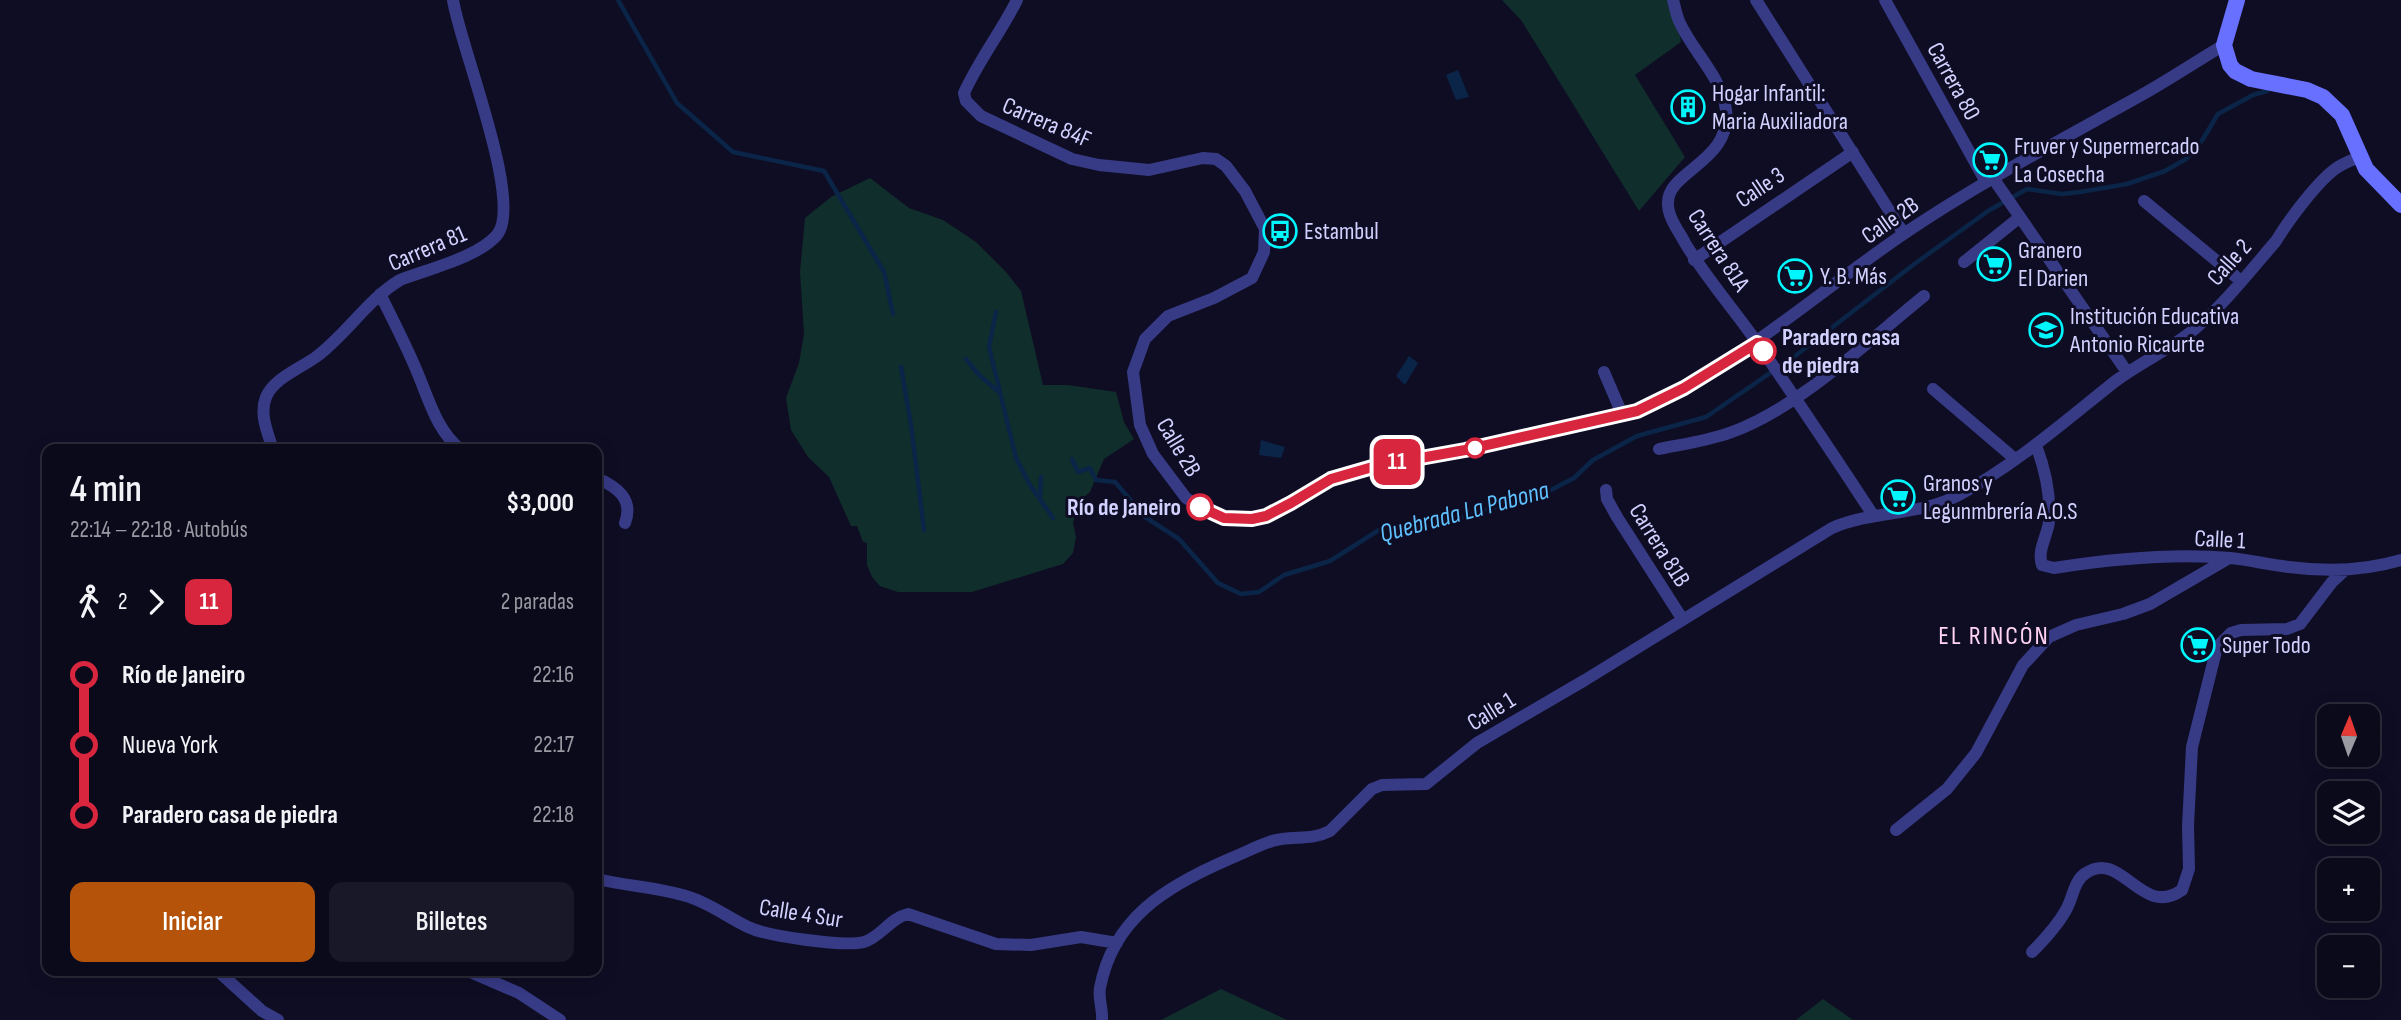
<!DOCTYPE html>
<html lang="es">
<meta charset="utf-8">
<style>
:root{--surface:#0b0a1b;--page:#191828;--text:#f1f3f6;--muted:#9a9aa3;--line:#2b2b3a;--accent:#b45309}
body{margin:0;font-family:"Sofia Sans Condensed",sans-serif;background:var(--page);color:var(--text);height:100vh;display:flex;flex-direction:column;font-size:26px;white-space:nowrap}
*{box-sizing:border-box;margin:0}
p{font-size:23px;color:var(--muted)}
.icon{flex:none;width:38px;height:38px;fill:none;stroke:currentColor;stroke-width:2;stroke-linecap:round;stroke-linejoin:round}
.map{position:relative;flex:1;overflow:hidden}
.side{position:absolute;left:42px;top:444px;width:560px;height:532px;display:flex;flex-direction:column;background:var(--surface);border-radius:14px;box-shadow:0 4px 18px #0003,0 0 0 2px var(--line)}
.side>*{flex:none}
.badge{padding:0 14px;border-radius:10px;font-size:24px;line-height:46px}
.needle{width:46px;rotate:2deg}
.buttons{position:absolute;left:2317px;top:704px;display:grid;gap:14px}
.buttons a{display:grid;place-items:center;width:63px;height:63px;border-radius:14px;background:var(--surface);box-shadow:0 4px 18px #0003,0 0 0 2px var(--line);font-size:35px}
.map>.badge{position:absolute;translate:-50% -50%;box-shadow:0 0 0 4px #fff}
.legs{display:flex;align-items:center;gap:10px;height:77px;padding:0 28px;font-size:23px}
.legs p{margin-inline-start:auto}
.headline{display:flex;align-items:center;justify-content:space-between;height:119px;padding:0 28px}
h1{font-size:38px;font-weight:600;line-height:52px}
.cta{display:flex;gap:14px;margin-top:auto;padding:14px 28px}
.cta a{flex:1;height:80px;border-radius:14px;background:var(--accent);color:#fff;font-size:28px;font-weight:600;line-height:80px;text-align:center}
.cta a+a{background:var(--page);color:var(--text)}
ul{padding:0 28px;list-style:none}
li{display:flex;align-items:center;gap:24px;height:70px;font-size:26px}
li i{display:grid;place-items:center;width:10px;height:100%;margin:0 9px;background:currentColor}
li i::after{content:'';width:18px;height:18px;margin:-9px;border:5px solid;border-radius:50%;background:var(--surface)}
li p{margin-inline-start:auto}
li:first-child i{background:linear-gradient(#0000 50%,currentColor 0)}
li:last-child i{background:linear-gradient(currentColor 50%,#0000 0)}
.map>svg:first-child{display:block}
.green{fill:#102e2b}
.water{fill:#0a2547}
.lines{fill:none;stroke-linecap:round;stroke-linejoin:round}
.stream{stroke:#0a2547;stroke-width:4.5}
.minor{stroke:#373a85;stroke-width:12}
.secondary{stroke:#6870ff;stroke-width:16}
.line-1-casing{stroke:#fff;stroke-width:16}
.line-1{stroke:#d7263d;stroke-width:10}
.stop-1-dot{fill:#fff;stroke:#d7263d;stroke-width:3.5}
.labels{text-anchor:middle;stroke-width:6;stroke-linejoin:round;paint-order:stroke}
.street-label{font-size:24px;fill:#d2d1ff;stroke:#0f0d24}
.poi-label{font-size:24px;fill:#d2d1ff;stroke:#0f0d24;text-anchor:start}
.stop-label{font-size:24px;font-weight:bold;fill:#d2d1ff;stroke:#0f0d24;text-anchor:start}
.water-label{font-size:26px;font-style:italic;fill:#5fc1ff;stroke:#0f0d24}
.neighbourhood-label{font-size:26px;letter-spacing:2px;fill:#ffd3f2;stroke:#0f0d24}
</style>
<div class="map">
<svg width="2401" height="1020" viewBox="0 0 2401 1020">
<rect width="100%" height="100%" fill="#0f0d24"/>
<path class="green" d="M 1502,0 L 1674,0 L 1681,42 L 1635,75 L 1685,157 L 1639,211 L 1521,20 Z
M 870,178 L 909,208 L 943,220 L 976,242 L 1006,272 L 1021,291 L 1043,385 L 1068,385 L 1116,392 L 1124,422 L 1134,439 L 1104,459 L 1090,492 L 1079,501 L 1073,523 L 1076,537 L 1073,553 L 1063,564 L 972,592 L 898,592 L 880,586 L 872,577 L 867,565 L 867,543 L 863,542 L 857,526 L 851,526 L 829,477 L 808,457 L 791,430 L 786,398 L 799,363 L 804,334 L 800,272 L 805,218 L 831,197 Z
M 1221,989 L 1287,1020 L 1161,1020 Z
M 1823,999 L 1853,1020 L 1787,1020 L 1796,1020 Z"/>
<path class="water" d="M 1458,70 L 1469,97 L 1456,100 L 1446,75 Z
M 1409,356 L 1418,363 L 1405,385 L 1396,376 Z
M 1261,440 L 1285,447 L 1281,458 L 1259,455 Z"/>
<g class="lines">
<path class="stream" d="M 618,0 L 677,103 L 733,152 L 824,171 L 884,272 L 893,314
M 996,312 L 989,347 L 1016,458 L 1030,485 L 1053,518
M 966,359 L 979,375 L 1000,393
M 901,367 L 911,425 L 924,530
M 1072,459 L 1078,472 L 1090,468 L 1096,480 L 1115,482 L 1145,517 L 1179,539 L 1218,583 L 1241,594 L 1259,592 L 1284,575 L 1330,561 L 1379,530 L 1411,523 L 1456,519 L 1549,491 L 1574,478 L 1593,460 L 1637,436 L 1706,417 L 1795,356 L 1913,265 L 1988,211 L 2027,189 L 2062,194 L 2080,192 L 2127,184 L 2165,171 L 2186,159 L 2203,139 L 2218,114 L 2253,95 L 2267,91
M 1040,497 L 1041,477"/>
<path class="minor" d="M 1017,0 C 1001,32 979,60 964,93 L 966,101 L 981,116 L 1072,159 L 1099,165 L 1149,170 L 1203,158 L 1216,159 L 1226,166 L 1245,191 L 1265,229 L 1264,252 L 1252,278 L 1214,298 L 1168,316 L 1145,339 L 1133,372 L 1140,425 L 1153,454 L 1186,498 L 1207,511 L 1225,518 L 1252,519 L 1266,516 L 1331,479 L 1376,466 L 1465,450 L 1637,411 C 1736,367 1815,294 1905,233 C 1979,183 2059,141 2138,97 C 2167,81 2195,62 2224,45
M 1673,0 C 1675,7 1676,14 1679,21 C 1692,51 1722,77 1726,110 C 1732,162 1666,171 1668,204 C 1668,218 1679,231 1685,243 C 1708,281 1738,314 1763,351 C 1800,405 1837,460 1873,515
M 1756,0 L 1904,234
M 1885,0 L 1986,182
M 1993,178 L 2127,372
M 2144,201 L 2241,281
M 1694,260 L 1853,152
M 1964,262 L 2020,217
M 380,294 C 393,320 407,347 418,374 C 429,400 437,431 461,450
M 1604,372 L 1622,414
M 1933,389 L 2015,459
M 2036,445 C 2045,469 2051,496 2049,522 C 2047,537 2037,550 2042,565 L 2054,568 C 2111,559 2172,553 2231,558 C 2250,560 2270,565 2289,567 C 2327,572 2364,571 2401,560
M 1659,449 C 1683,444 1708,441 1732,432 C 1800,407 1868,341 1924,296
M 273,450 C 268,433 259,415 266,397 C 274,378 301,368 316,357 C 347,334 367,300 400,280 C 428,269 477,258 497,235 C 524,202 460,46 453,0
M 597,478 C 617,487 634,499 625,523
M 1606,490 L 1607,499 L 1617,517 L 1683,620
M 1896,830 L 1947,789 L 1976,753 L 2023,665 L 2049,637 L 2076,625 L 2123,614 L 2150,604 L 2229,558
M 597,879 C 626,886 657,887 686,896 C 708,902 727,917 748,927 C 767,936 842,947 864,942 C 881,937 890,918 908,914 L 996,944 L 1031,945 L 1081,937 L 1117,943
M 2032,952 C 2045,939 2057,926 2066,910 C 2073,898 2074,880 2086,873 C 2122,849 2141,919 2182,890 L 2189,869 L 2188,826 L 2192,747 L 2217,647 L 2231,633 L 2241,630 L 2287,629 L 2300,624 L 2332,582 L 2345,570
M 218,971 L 262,1011 L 278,1020
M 468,971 L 519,993 L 560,1020
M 1102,1020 C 1103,1009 1098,999 1100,988 C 1113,918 1167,886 1227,860 C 1242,854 1257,846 1272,841 C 1292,835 1311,841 1330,831 L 1372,789 L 1382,785 L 1426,784 L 1477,743 L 1585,680 L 1832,528 C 1873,510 1920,516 1959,495 C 2015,465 2064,422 2113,383 C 2140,362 2172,349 2197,327 C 2226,302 2251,270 2276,241 C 2288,221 2319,179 2338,167 C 2344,163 2352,160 2359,157"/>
<path class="secondary" d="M 2237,0 L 2224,45 L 2230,65 L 2235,71 L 2251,79 L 2307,90 L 2323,97 L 2342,115 L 2366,169 L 2401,205"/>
</g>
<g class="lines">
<defs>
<path id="line-1" d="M 1200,507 L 1224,518 L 1252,519 L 1266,516 L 1291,503 L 1331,479 L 1376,466 L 1465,450 L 1637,411 L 1684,388 L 1757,343 L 1763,351"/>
</defs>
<use href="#line-1" class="line-1-casing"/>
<use href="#line-1" class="line-1"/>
</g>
<defs>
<symbol id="building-ring" viewBox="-11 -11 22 22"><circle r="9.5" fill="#0f0d24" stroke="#00f6fc" stroke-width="1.5"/><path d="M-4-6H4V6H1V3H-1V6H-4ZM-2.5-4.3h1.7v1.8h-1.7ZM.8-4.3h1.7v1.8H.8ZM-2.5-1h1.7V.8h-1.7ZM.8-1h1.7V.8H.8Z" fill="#00f6fc"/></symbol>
<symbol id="supermarket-ring" viewBox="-11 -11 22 22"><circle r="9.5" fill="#0f0d24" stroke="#00f6fc" stroke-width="1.5"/><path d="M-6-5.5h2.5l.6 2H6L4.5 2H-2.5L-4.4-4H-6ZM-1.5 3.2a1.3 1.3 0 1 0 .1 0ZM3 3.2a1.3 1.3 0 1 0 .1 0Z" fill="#00f6fc"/></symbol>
<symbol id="bus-ring" viewBox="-11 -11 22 22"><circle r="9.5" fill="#0f0d24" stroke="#00f6fc" stroke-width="1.5"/><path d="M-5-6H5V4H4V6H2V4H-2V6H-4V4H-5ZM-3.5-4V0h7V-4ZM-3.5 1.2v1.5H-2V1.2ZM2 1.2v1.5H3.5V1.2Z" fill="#00f6fc"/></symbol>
<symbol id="school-ring" viewBox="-11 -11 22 22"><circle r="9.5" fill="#0f0d24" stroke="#00f6fc" stroke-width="1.5"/><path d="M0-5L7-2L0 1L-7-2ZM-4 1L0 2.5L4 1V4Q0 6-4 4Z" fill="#00f6fc"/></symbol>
</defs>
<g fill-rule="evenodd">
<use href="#building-ring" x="1669" y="88" width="38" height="38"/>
<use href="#supermarket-ring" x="1971" y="141" width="38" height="38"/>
<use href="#bus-ring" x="1261" y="212" width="38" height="38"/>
<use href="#supermarket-ring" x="1975" y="245" width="38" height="38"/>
<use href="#supermarket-ring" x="1776" y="257" width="38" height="38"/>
<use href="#school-ring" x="2027" y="311" width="38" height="38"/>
<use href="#supermarket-ring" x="1879" y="478" width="38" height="38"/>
<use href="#supermarket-ring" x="2179" y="626" width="38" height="38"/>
</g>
<g class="stop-1-dot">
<circle cx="1763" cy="351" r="12"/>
<circle cx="1475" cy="448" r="9"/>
<circle cx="1200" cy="507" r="12"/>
</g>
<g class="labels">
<g class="street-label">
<text transform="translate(1954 81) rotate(61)" y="8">Carrera 80</text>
<text transform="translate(1047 122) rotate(23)" y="8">Carrera 84F</text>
<text transform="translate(1760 187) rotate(-34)" y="8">Calle 3</text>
<text transform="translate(1890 220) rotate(-35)" y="8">Calle 2B</text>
<text transform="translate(427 248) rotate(-23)" y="8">Carrera 81</text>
<text transform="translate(1719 250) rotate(57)" y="8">Carrera 81A</text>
<text transform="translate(2229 262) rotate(-48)" y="8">Calle 2</text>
<text transform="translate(1179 447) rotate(59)" y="8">Calle 2B</text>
<text transform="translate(2220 539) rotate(3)" y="8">Calle 1</text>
<text transform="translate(1660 545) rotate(58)" y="8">Carrera 81B</text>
<text transform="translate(1491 711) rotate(-32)" y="8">Calle 1</text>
<text transform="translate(801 913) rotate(9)" y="8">Calle 4 Sur</text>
</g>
<g class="poi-label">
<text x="1712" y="101">Hogar Infantil:<tspan x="1712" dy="28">Maria Auxiliadora</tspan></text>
<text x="2014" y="154">Fruver y Supermercado<tspan x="2014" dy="28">La Cosecha</tspan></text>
<text x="1304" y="239">Estambul</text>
<text x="2018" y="258">Granero<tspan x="2018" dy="28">El Darien</tspan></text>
<text x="1820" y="284">Y. B. Más</text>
<text x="2070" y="324">Institución Educativa<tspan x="2070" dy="28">Antonio Ricaurte</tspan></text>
<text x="1923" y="491">Granos y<tspan x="1923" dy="28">Legunmbrería A.O.S</tspan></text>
<text x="2222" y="653">Super Todo</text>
</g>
<g class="stop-label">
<text x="1782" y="345">Paradero casa<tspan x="1782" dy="28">de piedra</tspan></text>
<text x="1181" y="515" text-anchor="end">Río de Janeiro</text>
</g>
<g class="water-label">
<text transform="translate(1464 511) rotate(-15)" y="9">Quebrada La Pabona</text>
</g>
<g class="neighbourhood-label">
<text x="1994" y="644">EL RINCÓN</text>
</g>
</g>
</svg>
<div class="buttons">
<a><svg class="needle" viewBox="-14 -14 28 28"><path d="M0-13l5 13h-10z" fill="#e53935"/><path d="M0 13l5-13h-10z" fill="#9a9aa3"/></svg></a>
<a><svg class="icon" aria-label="layers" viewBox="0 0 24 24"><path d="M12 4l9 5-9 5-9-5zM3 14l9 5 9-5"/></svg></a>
<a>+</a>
<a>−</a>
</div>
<b class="badge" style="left:1397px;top:462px;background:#d7263d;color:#fff">11</b>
<section class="side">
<div class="headline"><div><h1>4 min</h1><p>22:14 – 22:18 · Autobús</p></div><b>$3,000</b></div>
<div class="legs"><svg class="icon" aria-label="walk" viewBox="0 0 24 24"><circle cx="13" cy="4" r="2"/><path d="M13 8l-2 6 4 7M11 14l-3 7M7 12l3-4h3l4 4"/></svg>2<svg class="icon" aria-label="forward" viewBox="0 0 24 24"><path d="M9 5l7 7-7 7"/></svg><b class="badge" style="background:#d7263d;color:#fff">11</b><p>2 paradas</p></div>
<ul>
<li><i style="color:#d7263d"></i><b>Río de Janeiro</b><p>22:16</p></li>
<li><i style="color:#d7263d"></i><span>Nueva York</span><p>22:17</p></li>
<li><i style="color:#d7263d"></i><b>Paradero casa de piedra</b><p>22:18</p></li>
</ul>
<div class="cta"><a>Iniciar</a><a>Billetes</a></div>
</section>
</div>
